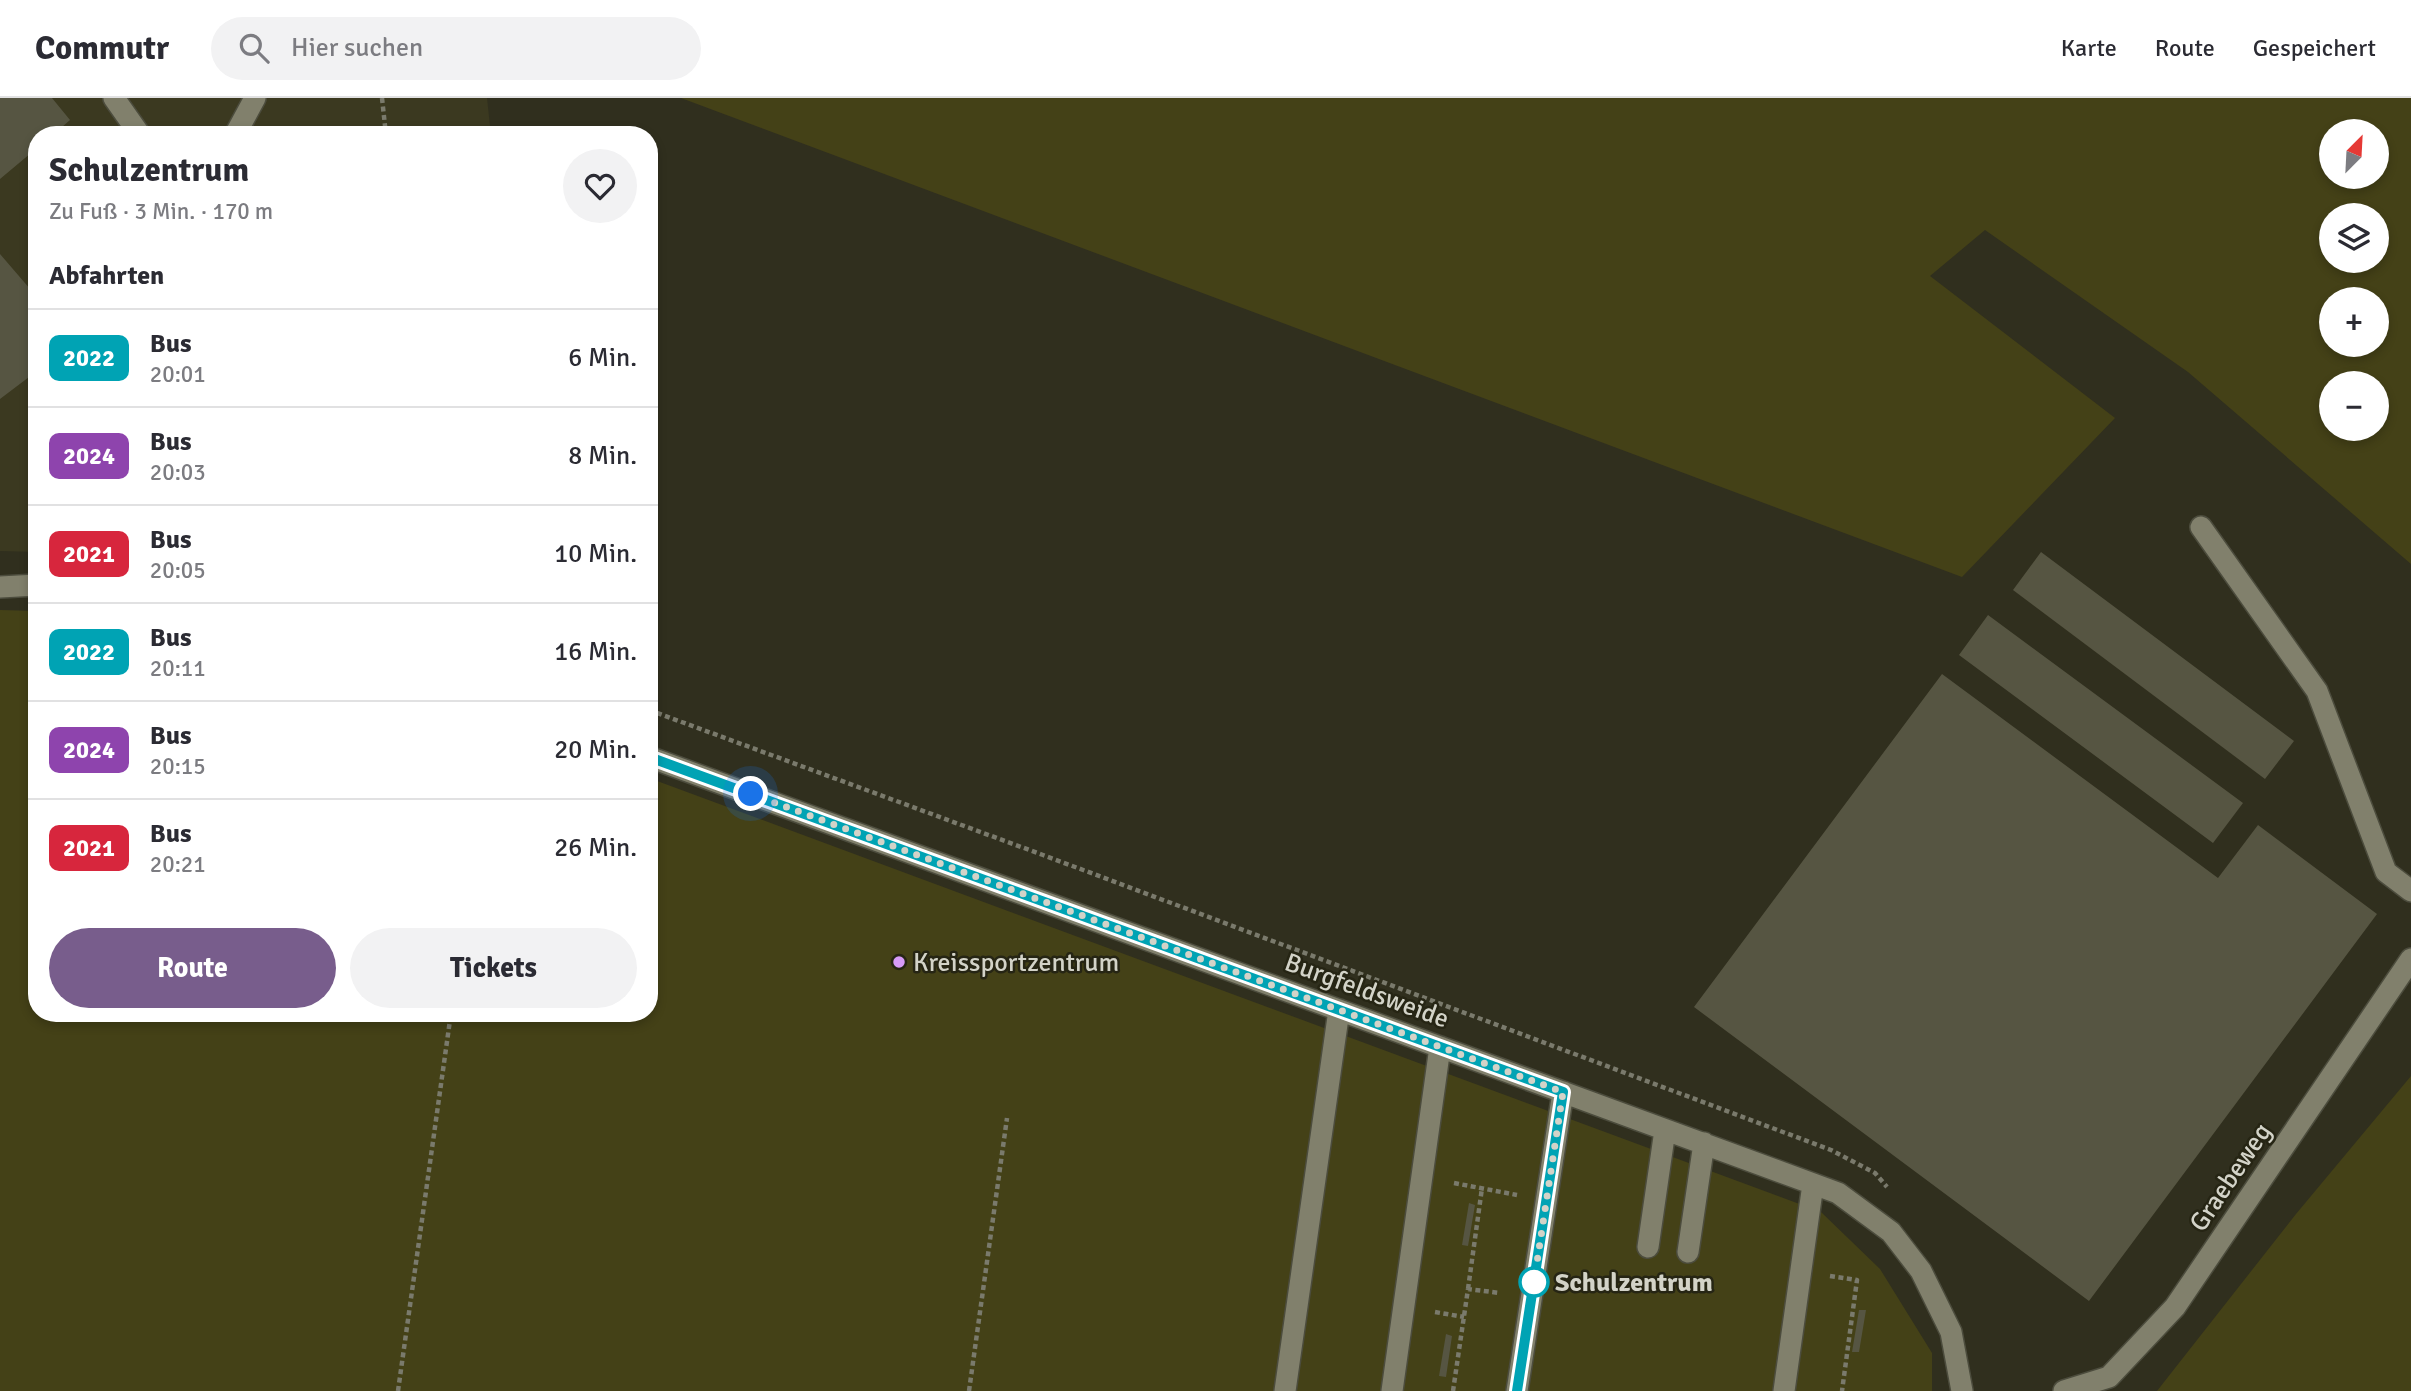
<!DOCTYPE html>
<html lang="de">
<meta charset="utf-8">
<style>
:root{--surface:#fff;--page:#f2f2f3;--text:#2b2b33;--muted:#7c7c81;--line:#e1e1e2;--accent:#785d8c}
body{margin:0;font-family:Signika,sans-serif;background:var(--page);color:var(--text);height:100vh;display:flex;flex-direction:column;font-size:26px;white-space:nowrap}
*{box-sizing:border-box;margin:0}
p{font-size:23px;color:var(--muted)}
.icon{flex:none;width:38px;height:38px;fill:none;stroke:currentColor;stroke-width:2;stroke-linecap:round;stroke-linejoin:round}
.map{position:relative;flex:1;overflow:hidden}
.drawer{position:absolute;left:28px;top:28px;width:630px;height:896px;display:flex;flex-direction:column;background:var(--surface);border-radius:28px;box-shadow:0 4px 10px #0003}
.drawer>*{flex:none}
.badge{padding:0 14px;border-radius:10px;font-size:24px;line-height:46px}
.needle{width:46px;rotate:24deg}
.controls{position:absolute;left:2319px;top:21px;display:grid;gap:14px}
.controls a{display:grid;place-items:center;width:70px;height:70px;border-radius:50%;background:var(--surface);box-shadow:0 4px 10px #0003;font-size:35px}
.you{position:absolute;width:35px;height:35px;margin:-18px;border:5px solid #fff;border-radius:50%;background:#1a73e8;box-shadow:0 0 0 10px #1a73e833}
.map>.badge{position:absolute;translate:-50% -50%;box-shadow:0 0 0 4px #fff}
h2{padding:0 21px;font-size:26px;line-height:63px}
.round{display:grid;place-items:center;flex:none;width:74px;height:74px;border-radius:37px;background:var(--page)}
.head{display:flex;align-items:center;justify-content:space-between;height:119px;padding:0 21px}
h1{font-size:33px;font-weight:700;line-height:52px}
.cta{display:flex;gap:14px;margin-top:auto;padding:14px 21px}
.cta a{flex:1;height:80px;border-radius:42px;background:var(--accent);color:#fff;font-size:28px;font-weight:700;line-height:80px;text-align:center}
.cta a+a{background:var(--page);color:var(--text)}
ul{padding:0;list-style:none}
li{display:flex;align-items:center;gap:21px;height:98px;padding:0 21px;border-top:2px solid var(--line)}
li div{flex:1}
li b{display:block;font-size:26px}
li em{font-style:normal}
li .badge{min-width:77px;font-weight:700;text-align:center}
header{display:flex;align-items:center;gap:42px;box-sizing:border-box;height:98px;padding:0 35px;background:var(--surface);border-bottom:2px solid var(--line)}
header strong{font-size:33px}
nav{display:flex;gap:38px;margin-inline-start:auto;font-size:24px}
.search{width:490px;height:63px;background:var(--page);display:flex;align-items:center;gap:18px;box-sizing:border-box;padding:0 24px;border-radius:38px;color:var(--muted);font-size:26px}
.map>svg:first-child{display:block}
.built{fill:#3b3920}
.green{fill:#444117;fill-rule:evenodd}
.building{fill:#565542}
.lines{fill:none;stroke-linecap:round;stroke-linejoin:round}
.minor-casing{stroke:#4c4c3d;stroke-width:24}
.path{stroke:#7a7a6c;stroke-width:4.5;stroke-dasharray:5 3.5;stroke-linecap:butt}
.minor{stroke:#81806c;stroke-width:21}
.line-casing{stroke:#fff;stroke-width:16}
.line{stroke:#00a3b4;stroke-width:10}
.walk{stroke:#d3d3c8;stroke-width:7;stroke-dasharray:0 12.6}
.poi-dot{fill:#d79bf9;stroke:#262514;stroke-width:2.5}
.stop-dot{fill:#fff;stroke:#00a3b4;stroke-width:3.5}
.labels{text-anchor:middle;stroke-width:5;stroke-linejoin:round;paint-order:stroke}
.poi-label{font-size:26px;fill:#d3d3c8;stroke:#262514;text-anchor:start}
.street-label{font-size:26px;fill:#d3d3c8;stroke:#262514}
.stop-label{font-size:26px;font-weight:bold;fill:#d3d3c8;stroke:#262514;text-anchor:start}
</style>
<header>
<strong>Commutr</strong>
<div class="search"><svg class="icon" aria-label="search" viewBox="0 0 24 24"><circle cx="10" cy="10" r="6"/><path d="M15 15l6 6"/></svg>Hier suchen</div>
<nav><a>Karte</a><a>Route</a><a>Gespeichert</a></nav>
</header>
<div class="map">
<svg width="2411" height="1293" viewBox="0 0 2411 1293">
<rect width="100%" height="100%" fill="#302f1e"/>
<path class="built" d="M 0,0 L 487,0 L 491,37 L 37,37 L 37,454 L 0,453 Z"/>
<path class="green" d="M 681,0 L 2411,0 L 2411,466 L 2188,274 L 1985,132 L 1930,178 L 2115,320 L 1962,479 ZM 2331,33 L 2376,33 L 2376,79 L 2331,79 ZM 2331,117 L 2376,117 L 2376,163 L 2331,163 ZM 2376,201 L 2376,247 L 2331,247 L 2331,201 ZM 2331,285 L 2376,285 L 2376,331 L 2331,331 Z
M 0,512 L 37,513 L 37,915 L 649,915 L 649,680 L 1821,1114 L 1880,1171 L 1932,1255 L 1932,1293 L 0,1293 Z
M 2411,978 L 2411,1293 L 2157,1293 L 2296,1116 Z"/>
<path class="building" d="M 0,0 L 52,0 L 70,22 L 53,37 L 37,37 L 37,50 L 0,81 Z
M 0,156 L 37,199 L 37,273 L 0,301 Z
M 2041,454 L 2294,643 L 2265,681 L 2013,492 Z
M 1988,517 L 2243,705 L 2213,745 L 1959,557 Z
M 1942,576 L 2218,780 L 2258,727 L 2377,816 L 2089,1203 L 1694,909 Z
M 1469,1105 L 1475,1107 L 1468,1148 L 1462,1147 Z
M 1859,1212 L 1866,1212 L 1859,1254 L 1852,1254 Z
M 1446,1236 L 1452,1238 L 1446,1279 L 1439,1278 Z"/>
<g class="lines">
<defs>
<path id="minor" d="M 114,0 L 140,37
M 235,37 L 255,0
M 2201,429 L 2317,593 L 2386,774 L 2411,793
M 0,489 L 37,487
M 649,659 L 1838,1095 L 1891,1134 L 1921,1173 L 1951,1234 L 1962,1293
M 1648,1149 L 1665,1032
M 1688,1154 L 1704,1045
M 1285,1293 L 1339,912
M 1392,1293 L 1440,949
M 1517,1293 L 1563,994
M 1784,1293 L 1813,1086
M 2064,1293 L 2109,1279 L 2175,1209 L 2411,861"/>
</defs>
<use href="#minor" class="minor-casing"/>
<path class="path" d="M 382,0 L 386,37
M 649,612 L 1043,757 L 1831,1052 L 1875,1075 L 1887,1089
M 1454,1085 L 1517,1097
M 1830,1178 L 1857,1182 L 1842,1293
M 1468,1191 L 1482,1090
M 1435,1214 L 1464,1219
M 398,1293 L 451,915
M 969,1293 L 1007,1020
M 1453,1293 L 1468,1191 L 1500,1195"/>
<use href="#minor" class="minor"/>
</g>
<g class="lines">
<defs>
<path id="line" d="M 649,659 L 1563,994 L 1517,1293"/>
</defs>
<use href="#line" class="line-casing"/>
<use href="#line" class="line"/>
<path class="walk" d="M 751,696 L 1563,994 L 1534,1184"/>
</g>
<circle class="poi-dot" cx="899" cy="864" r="7"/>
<circle class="stop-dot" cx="1534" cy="1184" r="14"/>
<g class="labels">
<g class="poi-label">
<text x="913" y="873">Kreissportzentrum</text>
</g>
<g class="street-label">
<text transform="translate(1367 892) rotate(20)" y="9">Burgfeldsweide</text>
<text transform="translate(2230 1079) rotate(-56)" y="9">Graebeweg</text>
</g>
<g class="stop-label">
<text x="1555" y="1193">Schulzentrum</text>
</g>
</g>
</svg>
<div class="controls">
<a><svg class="needle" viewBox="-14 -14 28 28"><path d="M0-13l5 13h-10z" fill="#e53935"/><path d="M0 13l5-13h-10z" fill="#7c7c81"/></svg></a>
<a><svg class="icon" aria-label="layers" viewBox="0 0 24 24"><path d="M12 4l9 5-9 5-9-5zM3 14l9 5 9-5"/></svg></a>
<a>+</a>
<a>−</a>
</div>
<div class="you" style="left:751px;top:696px"></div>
<section class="drawer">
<div class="head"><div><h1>Schulzentrum</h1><p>Zu Fuß · 3 Min. · 170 m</p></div><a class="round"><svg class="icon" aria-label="heart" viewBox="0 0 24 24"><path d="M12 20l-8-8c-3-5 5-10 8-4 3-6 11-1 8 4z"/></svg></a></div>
<h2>Abfahrten</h2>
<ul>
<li><span class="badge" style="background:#00a3b4;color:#fff">2022</span><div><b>Bus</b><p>20:01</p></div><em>6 Min.</em></li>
<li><span class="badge" style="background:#8e44ad;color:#fff">2024</span><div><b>Bus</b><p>20:03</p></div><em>8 Min.</em></li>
<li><span class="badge" style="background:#d7263d;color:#fff">2021</span><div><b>Bus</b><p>20:05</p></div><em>10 Min.</em></li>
<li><span class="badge" style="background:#00a3b4;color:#fff">2022</span><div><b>Bus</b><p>20:11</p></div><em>16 Min.</em></li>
<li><span class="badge" style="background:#8e44ad;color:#fff">2024</span><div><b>Bus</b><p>20:15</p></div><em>20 Min.</em></li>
<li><span class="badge" style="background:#d7263d;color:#fff">2021</span><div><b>Bus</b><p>20:21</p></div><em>26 Min.</em></li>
</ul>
<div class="cta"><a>Route</a><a>Tickets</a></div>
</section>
</div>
